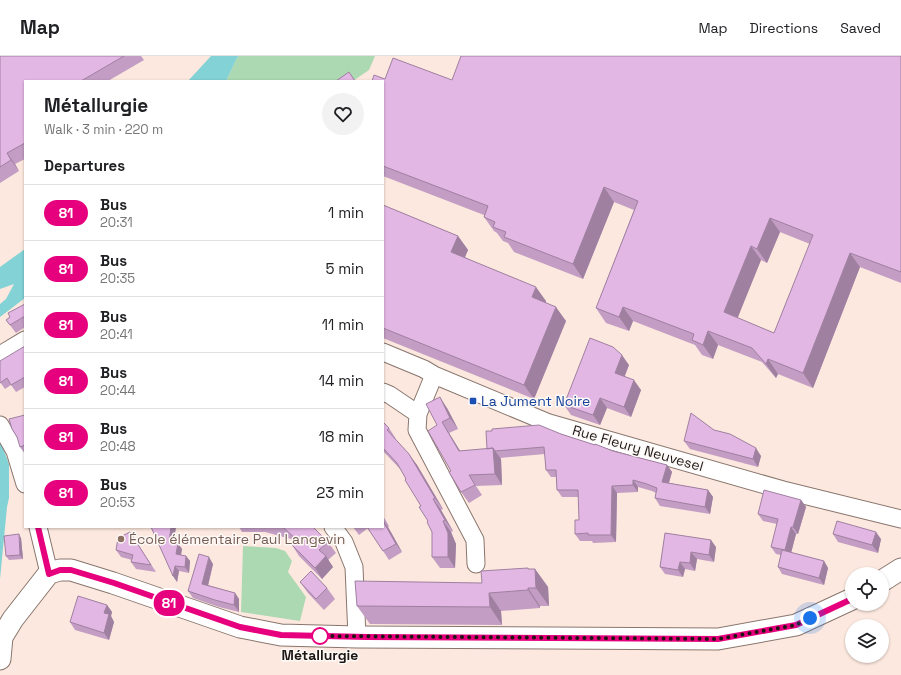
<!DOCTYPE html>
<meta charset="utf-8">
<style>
:root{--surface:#fff;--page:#f2f2f2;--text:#202124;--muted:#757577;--line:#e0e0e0}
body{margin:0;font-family:"Space Grotesk",sans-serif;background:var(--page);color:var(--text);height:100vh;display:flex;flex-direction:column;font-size:15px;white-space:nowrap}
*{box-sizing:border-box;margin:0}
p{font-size:13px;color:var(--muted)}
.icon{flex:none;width:22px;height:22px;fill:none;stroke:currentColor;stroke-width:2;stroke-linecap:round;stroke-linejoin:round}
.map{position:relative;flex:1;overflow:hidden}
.drawer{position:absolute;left:24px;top:24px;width:360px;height:448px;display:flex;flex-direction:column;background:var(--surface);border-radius:0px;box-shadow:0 1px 3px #0004}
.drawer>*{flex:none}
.badge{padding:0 8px;border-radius:13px;font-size:14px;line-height:26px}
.controls{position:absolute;left:845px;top:511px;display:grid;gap:8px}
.controls a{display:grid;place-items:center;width:44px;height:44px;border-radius:50%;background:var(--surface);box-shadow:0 1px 3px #0004;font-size:20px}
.you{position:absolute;width:20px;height:20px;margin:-10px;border:3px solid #fff;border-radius:50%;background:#1a73e8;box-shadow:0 0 0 6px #1a73e833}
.map>.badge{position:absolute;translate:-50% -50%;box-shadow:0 0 0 2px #fff}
h2{padding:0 20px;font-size:15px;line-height:36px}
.round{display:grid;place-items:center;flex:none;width:42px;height:42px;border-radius:21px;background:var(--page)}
.head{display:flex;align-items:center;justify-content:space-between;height:68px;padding:0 20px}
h1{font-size:19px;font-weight:800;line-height:30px}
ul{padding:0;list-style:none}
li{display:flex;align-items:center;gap:12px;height:56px;padding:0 20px;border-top:1px solid var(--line)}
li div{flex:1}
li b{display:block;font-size:15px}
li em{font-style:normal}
li .badge{min-width:44px;font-weight:700;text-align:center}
header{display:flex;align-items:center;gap:24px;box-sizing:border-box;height:56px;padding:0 20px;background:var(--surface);border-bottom:1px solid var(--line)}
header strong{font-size:19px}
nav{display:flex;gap:22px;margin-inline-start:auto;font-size:14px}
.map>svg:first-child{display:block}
.green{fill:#acd8b2}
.water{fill:#83d2d6}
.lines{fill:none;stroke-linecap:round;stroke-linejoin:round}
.minor-casing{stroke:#89766e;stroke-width:19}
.tertiary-casing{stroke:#89766e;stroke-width:23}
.minor{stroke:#fff;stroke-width:17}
.tertiary{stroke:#fff;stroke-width:21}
.wall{fill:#c39dc4;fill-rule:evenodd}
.shaded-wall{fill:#9f80a0}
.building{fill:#e3b7e4;stroke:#9f80a0;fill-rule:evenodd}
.line-casing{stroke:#fff;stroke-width:9}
.line{stroke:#e6007e;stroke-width:6}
.walk{stroke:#1d1613;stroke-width:4;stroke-dasharray:0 7.2}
.transit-dot{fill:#1a4fb4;stroke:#fdf9f7;stroke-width:1.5}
.education-dot{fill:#8d6e63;stroke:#fdf9f7;stroke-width:1.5}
.stop-dot{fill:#fff;stroke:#e6007e;stroke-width:2}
.labels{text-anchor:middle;stroke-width:3;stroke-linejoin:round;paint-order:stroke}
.transit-label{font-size:14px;fill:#164399;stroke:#fdf9f7;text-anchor:start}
.street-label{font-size:14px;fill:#1d1613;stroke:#fdf9f7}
.education-label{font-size:14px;fill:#785e54;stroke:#fdf9f7;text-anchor:start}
.stop-label{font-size:14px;font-weight:bold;fill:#1d1613;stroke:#fdf9f7}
</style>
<header>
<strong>Map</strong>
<nav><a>Map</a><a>Directions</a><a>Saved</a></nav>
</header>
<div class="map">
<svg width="901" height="619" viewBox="0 0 901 619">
<rect width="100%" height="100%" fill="#fce8de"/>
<path class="green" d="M 239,0 L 375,0 L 369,14 L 353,25 L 226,25 L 237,2 Z
M 243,490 L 276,492 L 285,495 L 292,505 L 288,516 L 306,541 L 300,565 L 241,556 Z"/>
<path class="water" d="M 211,0 L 239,0 L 237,2 L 226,25 L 188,25 Z
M 25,193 L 25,242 L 0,261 L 0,248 L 6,243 L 14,228 L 0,233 L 0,211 Z
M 0,384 L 9,408 L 9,442 L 7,451 L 0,523 Z"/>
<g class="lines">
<defs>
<path id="minor" d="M 383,296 L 424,313 L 434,319 L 549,367 L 783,434 L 901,463
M 0,299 L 25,284
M 434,319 L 418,358 L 417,374 L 475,484 L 476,508
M 383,336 L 390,339 L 418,358
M 0,369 L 15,395 L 25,428
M 38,471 L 49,517
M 333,471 L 344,486 L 354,511 L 357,581"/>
<path id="tertiary" d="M 882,525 L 901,513
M 0,603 L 2,581 L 13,563 L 49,517 L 60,514 L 71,514 L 113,527 L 240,571 L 281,579 L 357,581 L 718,583 L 796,569 L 852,543"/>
</defs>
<use href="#minor" class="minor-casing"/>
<use href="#tertiary" class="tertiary-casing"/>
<use href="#minor" class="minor"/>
<use href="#tertiary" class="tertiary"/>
</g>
<path class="wall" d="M 0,0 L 141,0 L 144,4 L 108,25 L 25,25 L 25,103 L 15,108 L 19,115 L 0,127 Z
M 901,0 L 901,227 L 860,211 L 813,332 L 778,318 L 776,322 L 762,306 L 718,289 L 713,303 L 702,299 L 695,289 L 633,265 L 629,275 L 606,267 L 596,252 L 634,154 L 614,146 L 583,223 L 514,196 L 508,187 L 503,185 L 497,177 L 494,175 L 484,161 L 484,159 L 383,120 L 383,25 L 385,23 L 452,24 ZM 780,176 L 810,188 L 774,277 L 737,262 L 761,204 L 767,207 Z
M 383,149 L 458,180 L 468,194 L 465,201 L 546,245 L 546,247 L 566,265 L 534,343 L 383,282 Z
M 25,248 L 25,271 L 16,277 L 6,264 Z
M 25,290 L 25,331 L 16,336 L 11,329 L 5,333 L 0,326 Z
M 629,309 L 625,320 L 641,334 L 631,361 L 607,352 L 600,369 L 571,359 L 564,349 Z
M 447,352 L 458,373 L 449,377 L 460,395 L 487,393 L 561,378 L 613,395 L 667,409 L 672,416 L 669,427 L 708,434 L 713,441 L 710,458 L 660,450 L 655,442 L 656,437 L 652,435 L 638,431 L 638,436 L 617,437 L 616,486 L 593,487 L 592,485 L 580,485 L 575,478 L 579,464 L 579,441 L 562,441 L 557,434 L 556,421 L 551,421 L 546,414 L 545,398 L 500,402 L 501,403 L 502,429 L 476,430 L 482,439 L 469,447 L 461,436 L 451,415 L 437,369 Z
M 25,359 L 25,398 L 20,391 Z
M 383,366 L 389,372 L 396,383 L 396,384 L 417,409 L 443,453 L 441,454 L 453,475 L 451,476 L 456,488 L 455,512 L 440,512 L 432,501 L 432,476 L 428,465 L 421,450 L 401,414 L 383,395 Z
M 714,374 L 761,400 L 758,411 L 690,393 L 684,385 Z
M 801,444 L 806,451 L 798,478 L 796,478 L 791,497 L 824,505 L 828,512 L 824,529 L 782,518 L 778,511 L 781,499 L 776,498 L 771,491 L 777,468 L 763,465 L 758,458 Z
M 383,460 L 389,470 L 388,471 L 402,496 L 389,504 L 368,472 L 359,479 L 353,471 L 383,471 Z
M 151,471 L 176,471 L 173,486 L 182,493 L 181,499 L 186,500 L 190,505 L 189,517 L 179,515 L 177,526 L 173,520 Z
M 239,471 L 313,471 L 328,486 L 336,497 L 328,504 L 333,511 L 322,523 L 299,500 L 292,489 L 295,486 L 291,483 L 265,476 L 242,476 Z
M 130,476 L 156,516 L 136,513 L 131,506 L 132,504 L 121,501 L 116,494 Z
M 665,477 L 716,491 L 714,506 L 697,503 L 695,515 L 685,513 L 683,521 L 665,518 L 660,511 Z
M 833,478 L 881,483 L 878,497 L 838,486 Z
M 21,482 L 23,503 L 9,504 L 6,500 Z
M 213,508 L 208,529 L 235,537 L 239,543 L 239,556 L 219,551 L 193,542 L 188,535 Z
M 528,513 L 535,513 L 548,531 L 549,550 L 540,550 L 540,552 L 501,555 L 502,569 L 370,568 L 357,550 L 482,527 Z
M 300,526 L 327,532 L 335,543 L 324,554 L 308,537 Z
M 107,549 L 112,556 L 111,560 L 114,566 L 109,584 L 75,574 L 70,566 Z"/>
<path class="shaded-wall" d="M 7,97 L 15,108 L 19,115 L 11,104 Z
M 604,131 L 614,146 L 583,223 L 573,208 Z
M 770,162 L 780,176 L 767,207 L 757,193 Z
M 458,180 L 468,194 L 461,210 L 451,196 Z
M 751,190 L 761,204 L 734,271 L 724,256 Z
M 850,197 L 860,211 L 813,332 L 803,317 Z
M 536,231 L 546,245 L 542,255 L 532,241 Z
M 556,251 L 566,265 L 534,343 L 524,329 Z
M 623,251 L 633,265 L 629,275 L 619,261 Z
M 708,275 L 718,289 L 713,303 L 703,289 Z
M 622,299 L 629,309 L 622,326 L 615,317 Z
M 768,303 L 778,318 L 776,322 L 766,308 Z
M 634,324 L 641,334 L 631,361 L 624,351 Z
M 440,341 L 447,352 L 458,373 L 450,362 Z
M 600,342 L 607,352 L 600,369 L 593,359 Z
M 442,366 L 449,377 L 467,406 L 459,395 Z
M 493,392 L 501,403 L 502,429 L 495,418 Z
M 756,392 L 761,400 L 758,411 L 753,403 Z
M 409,398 L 417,409 L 443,453 L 435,442 Z
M 667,409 L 672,416 L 667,433 L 662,426 Z
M 633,424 L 638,431 L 638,436 L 633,429 Z
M 612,430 L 617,437 L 616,486 L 611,479 Z
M 708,434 L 713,441 L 710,458 L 705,451 Z
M 433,443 L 441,454 L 453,475 L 445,464 Z
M 801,444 L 806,451 L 798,478 L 793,471 Z
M 383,465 L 388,471 L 402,496 L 396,488 Z
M 443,465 L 451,476 L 456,488 L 455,512 L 448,501 Z
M 171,471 L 176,471 L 173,491 L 169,486 Z
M 791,471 L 796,478 L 790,501 L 785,494 Z
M 876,476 L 881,483 L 878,497 L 872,489 Z
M 19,478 L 21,482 L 23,503 L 20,499 Z
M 711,484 L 716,491 L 714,506 L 709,499 Z
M 178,487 L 182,493 L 180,504 L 176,498 Z
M 691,496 L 697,503 L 695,515 L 690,507 Z
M 186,500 L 190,505 L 189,517 L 185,511 Z
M 326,500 L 333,511 L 322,523 L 315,512 Z
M 209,501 L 213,508 L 207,534 L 202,528 Z
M 824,505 L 828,512 L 824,529 L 819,522 Z
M 680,506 L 685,513 L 683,521 L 678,514 Z
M 175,510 L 179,515 L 177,526 L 173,520 Z
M 528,512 L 536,524 L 535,513 L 548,531 L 549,550 L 536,532 Z
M 528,532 L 540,550 L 540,552 L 528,534 Z
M 235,537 L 239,543 L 239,556 L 234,549 Z
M 489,537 L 501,555 L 502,569 L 490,551 Z
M 107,549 L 112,556 L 111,560 L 114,566 L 109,584 L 104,577 L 104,557 Z"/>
<path class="building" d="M 0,0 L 124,0 L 81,25 L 25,25 L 25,87 L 7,97 L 11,104 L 0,111 Z
M 461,0 L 901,0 L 901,216 L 850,197 L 803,317 L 768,303 L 766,308 L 752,292 L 708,275 L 703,289 L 692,284 L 694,278 L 623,251 L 619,261 L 596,252 L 638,145 L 604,131 L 573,208 L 504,181 L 506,176 L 493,171 L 495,166 L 484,161 L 488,150 L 383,110 L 383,25 L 372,25 L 374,19 L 385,23 L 393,2 L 452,24 ZM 770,162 L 813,179 L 774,277 L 724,256 L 751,190 L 757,193 Z
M 349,16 L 355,25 L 336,25 Z
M 383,149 L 458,180 L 451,196 L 536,231 L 532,241 L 556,251 L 524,329 L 383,272 Z
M 25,248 L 25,260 L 10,269 L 6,264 L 10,261 L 8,257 Z
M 590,282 L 613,291 L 622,299 L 615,317 L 634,324 L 624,351 L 600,342 L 593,359 L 564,349 Z
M 25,290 L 25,321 L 11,329 L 7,322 L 0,327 L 0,305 Z
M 440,341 L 450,362 L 442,366 L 459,395 L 493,392 L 495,418 L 469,419 L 475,429 L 461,436 L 449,416 L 451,415 L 428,375 L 437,369 L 426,348 Z
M 691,357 L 714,374 L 730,378 L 756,392 L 753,403 L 684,385 Z
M 25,359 L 25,389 L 20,391 L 17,381 L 12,373 L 9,363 Z
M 383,366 L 389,372 L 387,374 L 409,398 L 435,442 L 433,443 L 445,464 L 443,465 L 448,477 L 448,501 L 432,501 L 432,476 L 427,466 L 428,465 L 419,451 L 421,450 L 405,424 L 406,423 L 397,407 L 383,392 Z
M 539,369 L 561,378 L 595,389 L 595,388 L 613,395 L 667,409 L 662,426 L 708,434 L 705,451 L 655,442 L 657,432 L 647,428 L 633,424 L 633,429 L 612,430 L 611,479 L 588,479 L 588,477 L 575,478 L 575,464 L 579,464 L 578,434 L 557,434 L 556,414 L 546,414 L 544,391 L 495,395 L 493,392 L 487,393 L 486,375 L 492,375 L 492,373 Z
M 764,434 L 801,444 L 793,471 L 791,471 L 785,494 L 771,491 L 778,463 L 758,458 Z
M 383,465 L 396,488 L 383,495 L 367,471 L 383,471 Z
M 837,465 L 876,476 L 872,489 L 833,478 Z
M 151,471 L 171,471 L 169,486 L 178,487 L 176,498 L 186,500 L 185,511 L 175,510 L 173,520 Z
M 281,471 L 313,471 L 328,486 L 319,494 L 326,500 L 315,512 L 292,489 L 297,484 L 284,472 Z
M 130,476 L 151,509 L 131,506 L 133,499 L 116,494 L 118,482 Z
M 665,477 L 711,484 L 709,499 L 691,496 L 690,507 L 680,506 L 678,514 L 660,511 Z
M 19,478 L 20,499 L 6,500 L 4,480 Z
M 782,494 L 824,505 L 819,522 L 778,511 Z
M 199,498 L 209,501 L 202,528 L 235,537 L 234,549 L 215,544 L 188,535 Z
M 528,512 L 528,513 L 535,513 L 536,532 L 528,532 L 528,534 L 489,537 L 490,551 L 357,550 L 355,525 L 482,527 L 481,515 Z
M 311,515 L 327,532 L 316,543 L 300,526 Z
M 78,540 L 107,549 L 104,557 L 109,558 L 104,577 L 70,566 Z"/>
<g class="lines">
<defs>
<path id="line" d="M 38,471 L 49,518 L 60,514 L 71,514 L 114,527 L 240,571 L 281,579 L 367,581 L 718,583 L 796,569 L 852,543"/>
</defs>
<use href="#line" class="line-casing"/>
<use href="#line" class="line"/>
<path class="walk" d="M 320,580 L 319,580 L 718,583 L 796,569 L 810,562"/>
</g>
<rect class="transit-dot" x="469" y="341" width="8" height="8" rx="2"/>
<circle class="education-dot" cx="121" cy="483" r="4"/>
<circle class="stop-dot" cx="320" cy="580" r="8"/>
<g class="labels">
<g class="transit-label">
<text x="481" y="350">La Jument Noire</text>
</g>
<g class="street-label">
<text transform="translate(638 392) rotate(16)" y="5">Rue Fleury Neuvesel</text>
</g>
<g class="education-label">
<text x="129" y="488">École élémentaire Paul Langevin</text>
</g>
<g class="stop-label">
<text x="320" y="604">Métallurgie</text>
</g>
</g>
</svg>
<div class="controls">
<a><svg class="icon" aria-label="locate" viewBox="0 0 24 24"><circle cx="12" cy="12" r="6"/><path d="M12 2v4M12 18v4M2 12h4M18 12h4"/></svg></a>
<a><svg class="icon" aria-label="layers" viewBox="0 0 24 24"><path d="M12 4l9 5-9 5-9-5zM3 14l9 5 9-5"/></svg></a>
</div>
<div class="you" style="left:810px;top:562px"></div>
<b class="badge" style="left:169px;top:547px;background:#e6007e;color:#fff">81</b>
<section class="drawer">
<div class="head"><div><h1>Métallurgie</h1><p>Walk · 3 min · 220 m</p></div><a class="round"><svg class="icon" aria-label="heart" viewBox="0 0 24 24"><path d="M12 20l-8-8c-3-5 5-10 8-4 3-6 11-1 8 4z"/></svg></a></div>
<h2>Departures</h2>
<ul>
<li><span class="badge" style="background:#e6007e;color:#fff">81</span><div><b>Bus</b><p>20:31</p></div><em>1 min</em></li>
<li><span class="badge" style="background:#e6007e;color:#fff">81</span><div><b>Bus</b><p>20:35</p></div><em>5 min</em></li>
<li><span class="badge" style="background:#e6007e;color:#fff">81</span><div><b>Bus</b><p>20:41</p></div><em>11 min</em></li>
<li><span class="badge" style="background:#e6007e;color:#fff">81</span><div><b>Bus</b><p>20:44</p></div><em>14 min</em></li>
<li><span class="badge" style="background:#e6007e;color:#fff">81</span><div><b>Bus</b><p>20:48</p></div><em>18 min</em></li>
<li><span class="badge" style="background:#e6007e;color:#fff">81</span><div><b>Bus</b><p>20:53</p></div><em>23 min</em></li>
</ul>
</section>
</div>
